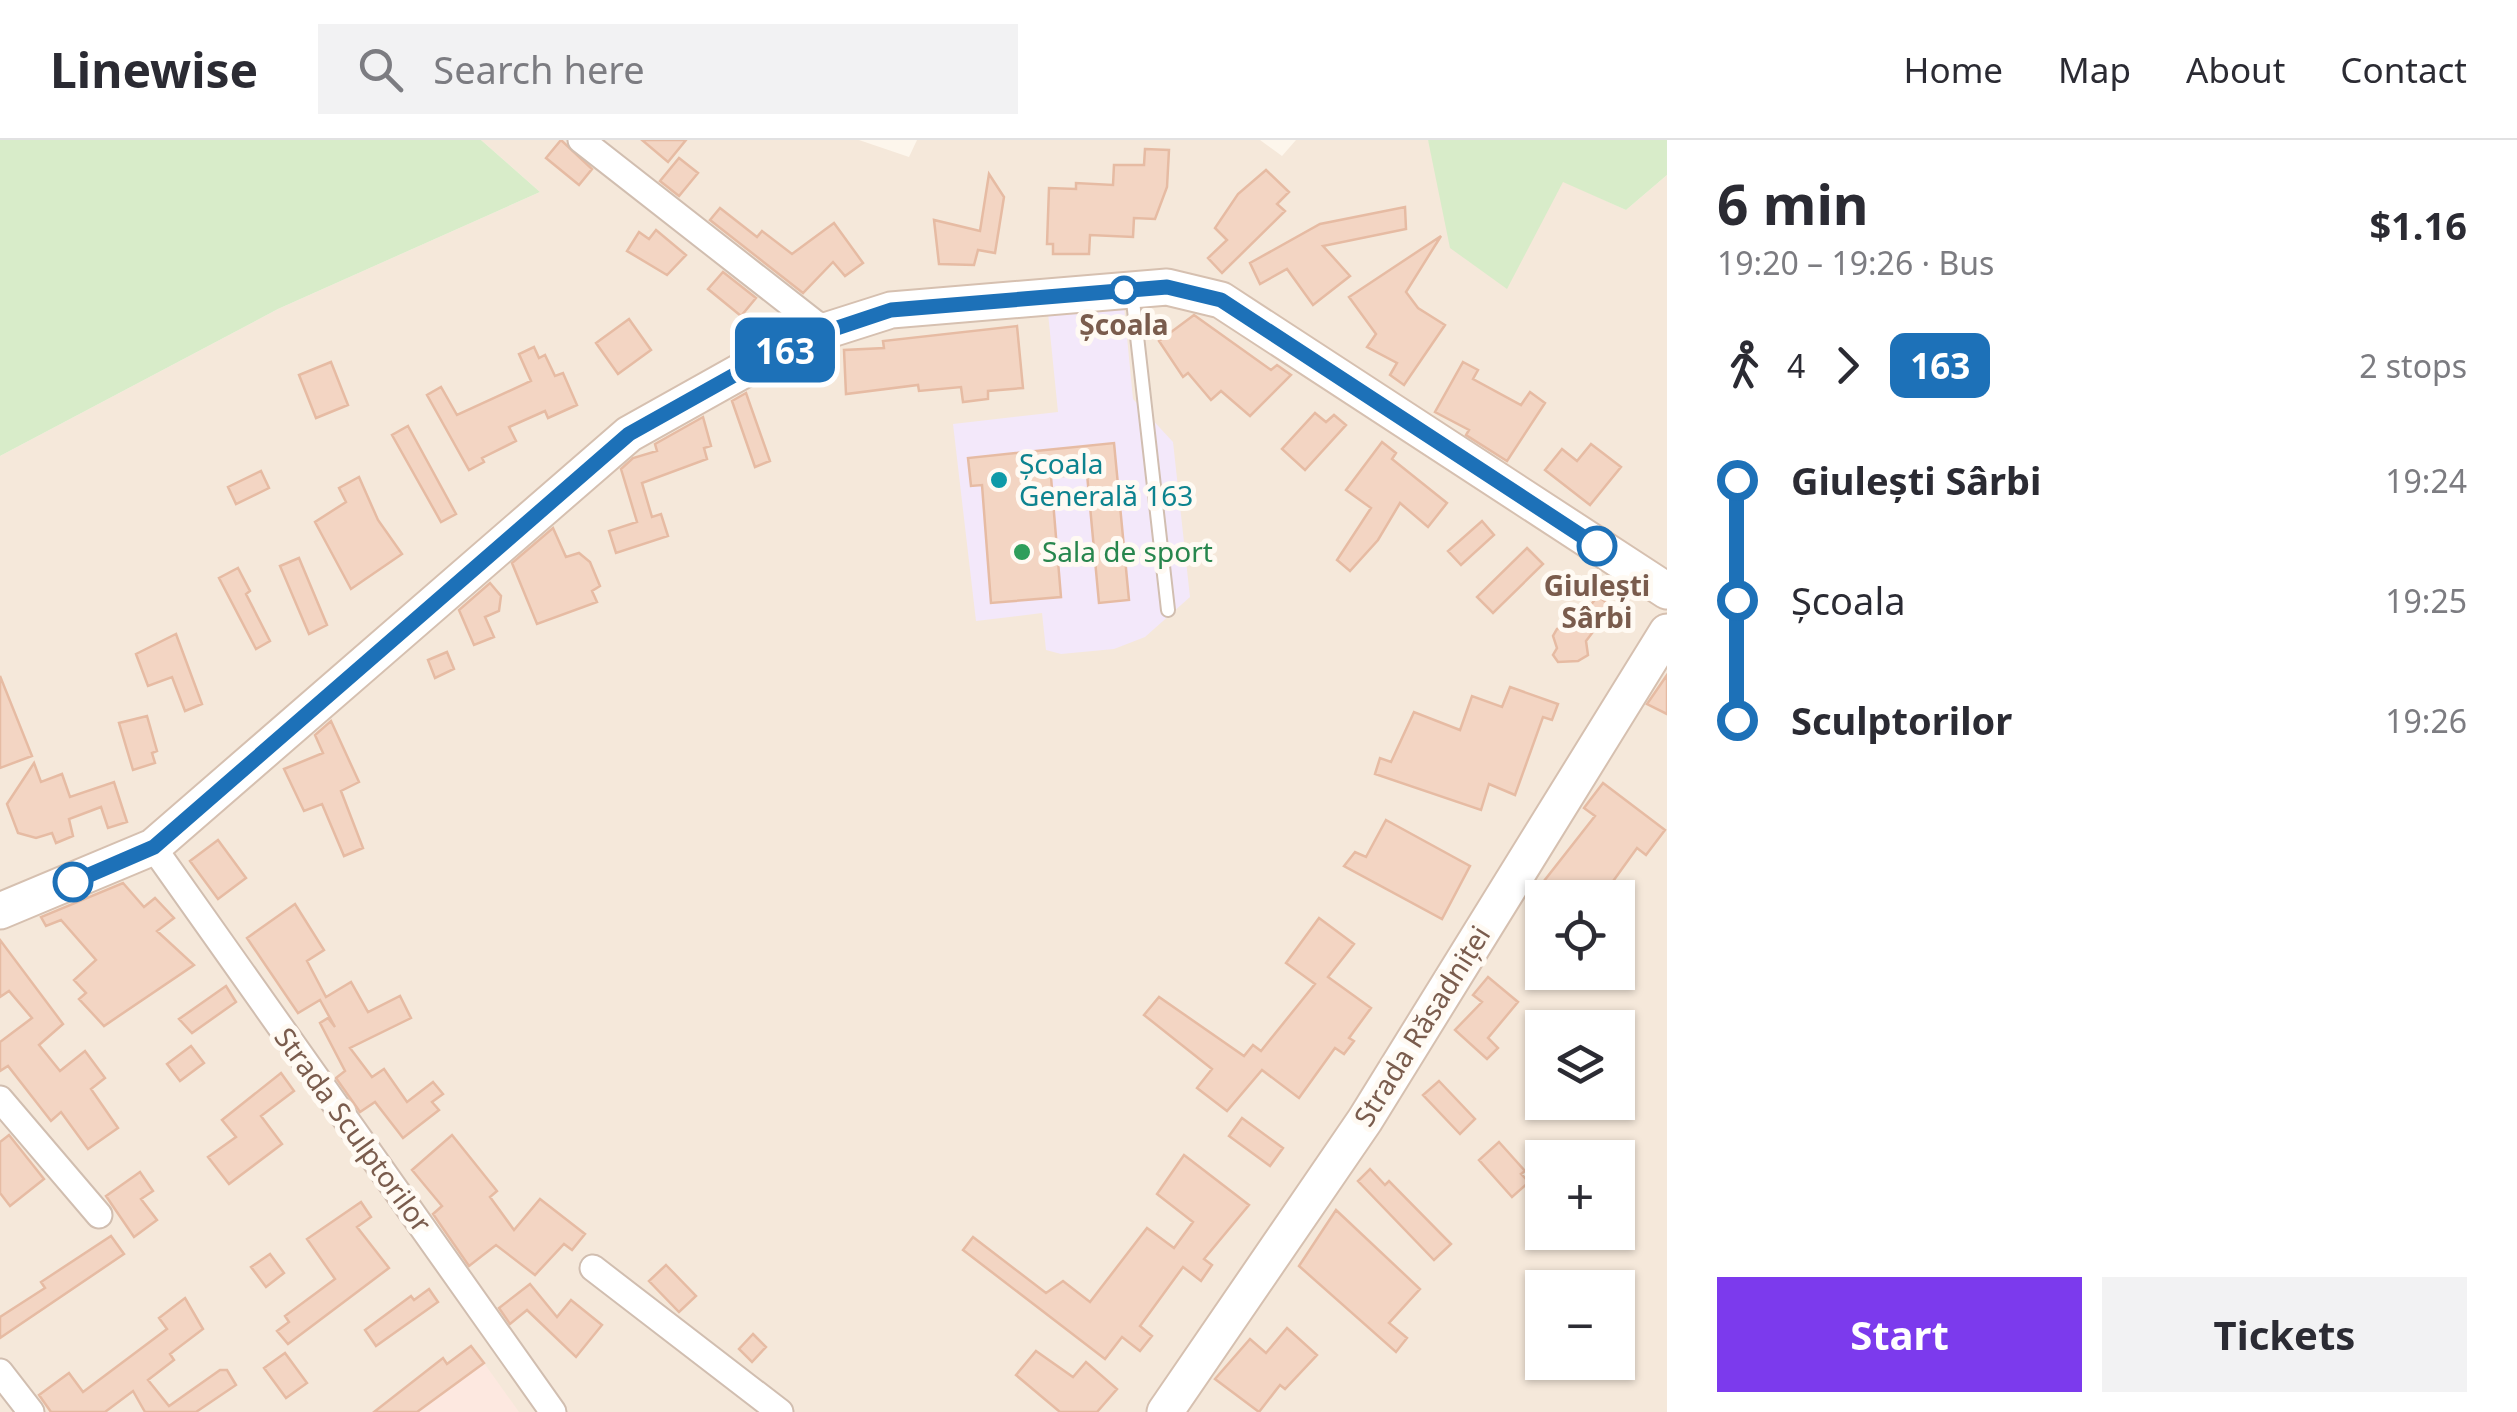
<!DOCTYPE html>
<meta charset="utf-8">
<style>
:root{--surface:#fff;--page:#f2f2f3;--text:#2b2b33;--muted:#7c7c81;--line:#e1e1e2;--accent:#7c3aed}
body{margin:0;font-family:"Noto Sans",sans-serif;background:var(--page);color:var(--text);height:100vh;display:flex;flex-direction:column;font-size:38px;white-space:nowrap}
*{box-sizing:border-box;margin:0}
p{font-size:32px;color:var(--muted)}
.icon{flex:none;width:55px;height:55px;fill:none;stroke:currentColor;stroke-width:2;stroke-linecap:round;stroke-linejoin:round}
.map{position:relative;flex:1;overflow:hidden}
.details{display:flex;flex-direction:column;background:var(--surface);width:850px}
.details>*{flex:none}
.badge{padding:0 20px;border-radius:15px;font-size:35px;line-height:65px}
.tools{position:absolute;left:1525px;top:740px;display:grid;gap:20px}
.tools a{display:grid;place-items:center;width:110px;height:110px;border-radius:0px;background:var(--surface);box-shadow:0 2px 8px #0004;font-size:50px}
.map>.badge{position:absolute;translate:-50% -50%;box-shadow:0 0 0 5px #fff}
.legs{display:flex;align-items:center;gap:15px;height:110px;padding:0 50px;font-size:32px}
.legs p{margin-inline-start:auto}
.headline{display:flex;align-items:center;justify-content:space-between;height:170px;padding:0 50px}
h1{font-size:55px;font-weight:700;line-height:75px}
.action{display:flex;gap:20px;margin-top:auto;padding:20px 50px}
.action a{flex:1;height:115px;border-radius:0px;background:var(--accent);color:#fff;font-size:40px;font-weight:700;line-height:115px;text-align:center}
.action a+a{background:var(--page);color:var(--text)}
ul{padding:0 50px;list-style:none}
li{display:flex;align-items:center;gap:35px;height:120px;font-size:38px}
li i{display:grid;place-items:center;width:15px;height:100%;margin:0 12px;background:currentColor}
li i::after{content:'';width:25px;height:25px;margin:-12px;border:8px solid;border-radius:50%;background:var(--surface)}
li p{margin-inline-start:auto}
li:first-child i{background:linear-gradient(#0000 50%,currentColor 0)}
li:last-child i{background:linear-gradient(currentColor 50%,#0000 0)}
header{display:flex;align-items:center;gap:60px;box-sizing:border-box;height:140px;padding:0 50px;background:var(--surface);border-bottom:2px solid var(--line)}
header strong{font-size:48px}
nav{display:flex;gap:55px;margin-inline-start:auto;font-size:35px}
.search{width:700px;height:90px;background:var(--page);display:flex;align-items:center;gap:25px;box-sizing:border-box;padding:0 35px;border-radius:0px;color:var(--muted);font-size:38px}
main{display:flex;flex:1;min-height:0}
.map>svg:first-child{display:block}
.residential{fill:#f5e8da;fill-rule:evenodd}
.commercial{fill:#fde8e0}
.education{fill:#f3e8fa}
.green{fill:#d8ecc9}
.building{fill:#f3d5c3;stroke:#e6bba3;stroke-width:2.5}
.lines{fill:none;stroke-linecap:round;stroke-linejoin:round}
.service-casing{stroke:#d1beb0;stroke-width:16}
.minor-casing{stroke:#d1beb0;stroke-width:29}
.secondary-casing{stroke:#d6c0b0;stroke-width:39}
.service{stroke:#fff;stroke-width:12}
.minor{stroke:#fff;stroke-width:25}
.secondary{stroke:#fff;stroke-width:35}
.line-1-casing{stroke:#fff;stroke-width:22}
.line-1{stroke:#1d71b8;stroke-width:15}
.stop-1-dot{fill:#fff;stroke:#1d71b8;stroke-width:5}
.culture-dot{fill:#0f9aa8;stroke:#fffaf3;stroke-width:4}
.leisure-dot{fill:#2e9e5b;stroke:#fffaf3;stroke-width:4}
.labels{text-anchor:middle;stroke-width:10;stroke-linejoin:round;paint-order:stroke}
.stop-label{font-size:28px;font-weight:bold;fill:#7a5c4d;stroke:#fffaf3}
.culture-label{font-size:28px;fill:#0d838f;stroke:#fffaf3;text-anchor:start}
.leisure-label{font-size:28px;fill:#27864d;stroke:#fffaf3;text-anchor:start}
.street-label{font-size:28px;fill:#7a5c4d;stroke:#fffaf3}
</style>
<header>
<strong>Linewise</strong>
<div class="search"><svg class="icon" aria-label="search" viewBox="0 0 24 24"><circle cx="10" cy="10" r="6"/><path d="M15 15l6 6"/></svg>Search here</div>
<nav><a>Home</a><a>Map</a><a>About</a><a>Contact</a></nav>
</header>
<main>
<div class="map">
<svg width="1667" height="1272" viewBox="0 0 1667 1272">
<rect width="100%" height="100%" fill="#fdf6ec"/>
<path class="residential" d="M 481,0 L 859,0 L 909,17 L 917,0 L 1260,0 L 1282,16 L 1296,0 L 1428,0 L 1431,7 L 1563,41 L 1626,70 L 1667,35 L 1667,1272 L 0,1272 L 0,316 L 278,169 L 540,52 ZM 1542,758 L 1618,758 L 1618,832 L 1542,832 ZM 1542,888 L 1618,888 L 1618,962 L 1542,962 ZM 1542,1018 L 1618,1018 L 1618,1092 L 1542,1092 ZM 1542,1148 L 1618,1148 L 1618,1222 L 1542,1222 Z"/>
<path class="commercial" d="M 484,1223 L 519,1272 L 417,1272 Z"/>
<path class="education" d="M 1124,166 L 1133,259 L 1173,302 L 1190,457 L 1145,497 L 1114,509 L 1061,514 L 1046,510 L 1042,473 L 976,481 L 953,284 L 1058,272 L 1048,173 Z"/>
<path class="green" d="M 0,0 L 481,0 L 540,52 L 278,169 L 0,316 Z
M 1428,0 L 1667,0 L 1667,35 L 1626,70 L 1563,42 L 1507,149 L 1450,108 Z"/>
<path class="building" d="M 561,0 L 592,29 L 579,45 L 546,18 Z
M 642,0 L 686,0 L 668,22 Z
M 1145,9 L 1169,10 L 1167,47 L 1155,79 L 1134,78 L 1133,97 L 1090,95 L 1089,114 L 1053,114 L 1053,104 L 1047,104 L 1049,48 L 1076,49 L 1076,43 L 1113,45 L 1114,25 L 1144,25 Z
M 679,18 L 698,33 L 679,56 L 660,41 Z
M 1266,30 L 1289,52 L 1277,64 L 1285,71 L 1222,133 L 1208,118 L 1227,100 L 1215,88 L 1238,54 Z
M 989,34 L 1004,57 L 995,113 L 978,110 L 974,125 L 939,124 L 934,80 L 980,91 Z
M 1405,67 L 1406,89 L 1323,106 L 1350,136 L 1313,165 L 1287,129 L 1260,144 L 1250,123 L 1320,84 Z
M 720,68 L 757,97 L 762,91 L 792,114 L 834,83 L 863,123 L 845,136 L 833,122 L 803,153 L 710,80 Z
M 656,90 L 686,115 L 667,135 L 627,111 L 639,92 L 649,99 Z
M 1441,96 L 1406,152 L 1418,168 L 1445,185 L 1404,245 L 1390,235 L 1397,223 L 1367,207 L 1376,194 L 1349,157 Z
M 723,132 L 756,158 L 741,176 L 708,149 Z
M 1194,175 L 1271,230 L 1277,225 L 1291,235 L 1250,276 L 1221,251 L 1211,260 L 1188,233 L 1183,237 L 1159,201 Z
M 629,179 L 651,210 L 618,234 L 596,203 Z
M 1017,186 L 1023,248 L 988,251 L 988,259 L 963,262 L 961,247 L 919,251 L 918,245 L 846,254 L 844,210 L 884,208 L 883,201 Z
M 534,207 L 539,218 L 545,215 L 555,236 L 563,233 L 577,265 L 548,278 L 545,271 L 509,287 L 516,301 L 482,318 L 484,322 L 469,330 L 427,255 L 441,247 L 457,275 L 531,241 L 519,214 Z
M 331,222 L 348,265 L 316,278 L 299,235 Z
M 1463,222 L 1478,230 L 1473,239 L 1521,265 L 1530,252 L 1545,263 L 1507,321 L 1466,295 L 1469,290 L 1435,272 Z
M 746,253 L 770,321 L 755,327 L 732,261 Z
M 1315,273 L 1326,282 L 1334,275 L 1346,285 L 1305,330 L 1282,309 Z
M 703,277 L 711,306 L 704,308 L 707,319 L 642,343 L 652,377 L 661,374 L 668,396 L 616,413 L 609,391 L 637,382 L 621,329 L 633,318 L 657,311 L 655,304 Z
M 408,286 L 456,374 L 441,382 L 392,295 Z
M 1382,302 L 1396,313 L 1392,319 L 1447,363 L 1428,387 L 1400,363 L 1378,400 L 1350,431 L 1337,420 L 1371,368 L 1346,350 Z
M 1114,303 L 1129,460 L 1099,463 L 1087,334 L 1051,337 L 1061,457 L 991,463 L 982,345 L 971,346 L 968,318 Z
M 1591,304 L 1621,327 L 1590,365 L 1545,330 L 1562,309 L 1577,321 Z
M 261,331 L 269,348 L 236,364 L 228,347 Z
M 359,337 L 378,380 L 402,414 L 351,449 L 315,382 L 346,362 L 339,348 Z
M 1482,381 L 1494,395 L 1461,425 L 1448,411 Z
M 553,388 L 566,417 L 579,413 L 590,422 L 600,446 L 592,451 L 597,462 L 537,484 L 512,423 Z
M 1527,408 L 1543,424 L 1493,473 L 1477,457 Z
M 299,418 L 327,485 L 309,494 L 280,426 Z
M 238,428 L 250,451 L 246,454 L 270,501 L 256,509 L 219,438 Z
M 490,443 L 501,456 L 499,471 L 485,477 L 494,497 L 474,505 L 459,470 Z
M 1598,456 L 1612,467 L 1586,501 L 1588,515 L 1578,521 L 1558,522 L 1553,515 L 1557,508 L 1553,496 L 1557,489 L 1572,488 Z
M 176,494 L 202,564 L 185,571 L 172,537 L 148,546 L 136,514 Z
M 447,512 L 454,529 L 435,538 L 428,520 Z
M 1667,535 L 1667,574 L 1647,564 Z
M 0,536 L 32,616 L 0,628 Z
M 1510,547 L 1558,564 L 1552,580 L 1543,577 L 1515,655 L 1489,644 L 1481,670 L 1375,634 L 1380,618 L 1391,622 L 1414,572 L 1460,590 L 1472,556 L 1502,567 Z
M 147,576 L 157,611 L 152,613 L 155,623 L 133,630 L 119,583 Z
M 331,581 L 359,642 L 341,651 L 363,708 L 344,716 L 322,664 L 304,671 L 284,629 L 323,613 L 315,595 Z
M 34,623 L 41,642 L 62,634 L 70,657 L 114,642 L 127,682 L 108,688 L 101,667 L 69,679 L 73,696 L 56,703 L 52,693 L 36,698 L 18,693 L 7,664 Z
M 1603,643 L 1665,690 L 1646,715 L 1637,708 L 1611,744 L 1630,758 L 1545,758 L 1537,750 L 1595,676 L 1584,668 Z
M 1386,680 L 1470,726 L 1442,779 L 1344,726 L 1355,712 L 1366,717 Z
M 218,700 L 246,738 L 218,759 L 190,721 Z
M 123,743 L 144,767 L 155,758 L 174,778 L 157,791 L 194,825 L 104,886 L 79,859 L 86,853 L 74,840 L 96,820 L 61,780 L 46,786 L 41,777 Z
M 295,764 L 324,810 L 307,821 L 326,857 L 351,842 L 368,872 L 400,856 L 411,878 L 350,908 L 372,937 L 384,929 L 407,962 L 433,942 L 443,954 L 432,962 L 439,970 L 403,998 L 375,962 L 360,972 L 336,938 L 345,931 L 320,883 L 328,878 L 335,887 L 320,860 L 298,873 L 247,798 Z
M 1319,778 L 1354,804 L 1328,837 L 1371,868 L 1349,898 L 1354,901 L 1344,914 L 1335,908 L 1299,958 L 1262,930 L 1227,971 L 1197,948 L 1212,929 L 1144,875 L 1159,857 L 1244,916 L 1253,905 L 1261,911 L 1315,844 L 1286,823 Z
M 0,800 L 63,884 L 39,905 L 60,931 L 85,911 L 105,938 L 91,949 L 118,988 L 88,1009 L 61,972 L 51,981 L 8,926 L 0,931 L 0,902 L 32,878 L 9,851 L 0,857 Z
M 1488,837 L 1518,862 L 1488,898 L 1498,908 L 1487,919 L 1455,890 L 1482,862 L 1473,855 Z
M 226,846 L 236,862 L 192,893 L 179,879 Z
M 191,906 L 204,923 L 180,941 L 167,924 Z
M 281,933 L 294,951 L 261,976 L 282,1004 L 229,1044 L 208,1017 L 236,997 L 222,980 Z
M 1439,941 L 1475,979 L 1460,994 L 1423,955 Z
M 1242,978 L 1283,1008 L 1270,1026 L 1229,996 Z
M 9,995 L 44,1039 L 10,1066 L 0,1053 L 0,1002 Z
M 452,995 L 497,1051 L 490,1057 L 514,1090 L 540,1059 L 585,1094 L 572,1110 L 564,1104 L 535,1135 L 496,1105 L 469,1126 L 433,1074 L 442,1066 L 412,1030 Z
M 1499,1002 L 1525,1031 L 1521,1034 L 1529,1042 L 1512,1057 L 1479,1020 Z
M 1184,1015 L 1249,1065 L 1204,1119 L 1212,1125 L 1201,1141 L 1183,1127 L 1140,1186 L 1152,1196 L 1140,1211 L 1122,1197 L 1105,1219 L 963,1110 L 973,1097 L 1046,1153 L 1063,1141 L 1090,1162 L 1147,1088 L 1174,1108 L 1193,1082 L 1157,1054 Z
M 1370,1029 L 1385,1045 L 1389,1041 L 1451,1104 L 1434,1120 L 1358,1041 Z
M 140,1032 L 153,1051 L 141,1059 L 157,1080 L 134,1097 L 106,1056 Z
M 361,1062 L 371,1077 L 357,1087 L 389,1128 L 288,1204 L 277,1191 L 289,1182 L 285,1176 L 335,1139 L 307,1099 Z
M 1336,1070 L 1420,1149 L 1389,1183 L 1407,1198 L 1396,1212 L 1299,1126 Z
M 111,1096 L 124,1114 L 0,1198 L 0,1177 L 45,1148 L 41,1142 Z
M 270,1114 L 284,1133 L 266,1147 L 251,1127 Z
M 666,1125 L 696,1156 L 679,1172 L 649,1141 Z
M 530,1144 L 557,1177 L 571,1160 L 602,1185 L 576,1217 L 527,1170 L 510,1184 L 499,1168 Z
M 429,1149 L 438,1162 L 376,1206 L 365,1190 L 411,1156 L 414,1160 Z
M 185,1158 L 203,1189 L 170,1214 L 174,1220 L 148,1240 L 169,1266 L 220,1230 L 227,1230 L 236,1245 L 196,1272 L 145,1272 L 133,1251 L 105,1272 L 51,1272 L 39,1255 L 69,1233 L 83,1252 L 167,1189 L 159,1178 Z
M 1287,1188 L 1317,1215 L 1285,1249 L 1280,1245 L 1259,1272 L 1215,1239 L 1250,1199 L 1266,1213 Z
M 753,1194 L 766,1207 L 752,1222 L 739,1209 Z
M 471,1206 L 484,1223 L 417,1272 L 374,1272 L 443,1218 L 447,1224 Z
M 1036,1211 L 1073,1237 L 1086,1222 L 1117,1249 L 1097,1272 L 1060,1272 L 1016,1235 Z
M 285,1213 L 307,1243 L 286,1258 L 264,1228 Z"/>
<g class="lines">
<defs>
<path id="service" d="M 1132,152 L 1168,470"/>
<path id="minor" d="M 581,0 L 825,191
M 153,707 L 553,1272
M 0,959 L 99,1075
M 593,1128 L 780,1272
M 0,1232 L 31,1272"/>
<path id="secondary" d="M 0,771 L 153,707 L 629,294 L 754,224 L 825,191 L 891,170 L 1167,147 L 1221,160 L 1667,451
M 1165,1272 L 1365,980 L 1667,492"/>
</defs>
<use href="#service" class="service-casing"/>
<use href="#minor" class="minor-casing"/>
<use href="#secondary" class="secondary-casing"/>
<use href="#service" class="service"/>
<use href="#minor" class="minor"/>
<use href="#secondary" class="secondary"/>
</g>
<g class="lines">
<defs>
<path id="line-1" d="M 73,742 L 154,707 L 629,294 L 754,224 L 825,192 L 891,170 L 1167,147 L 1221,160 L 1597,406"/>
</defs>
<use href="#line-1" class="line-1-casing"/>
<use href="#line-1" class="line-1"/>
</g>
<g class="stop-1-dot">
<circle cx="1124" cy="150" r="12"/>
<circle cx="1597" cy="406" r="18"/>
<circle cx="73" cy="742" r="18"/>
</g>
<circle class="culture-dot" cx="999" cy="340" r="10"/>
<circle class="leisure-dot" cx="1022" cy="412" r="10"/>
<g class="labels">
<g class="stop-label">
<text x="1124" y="195">Școala</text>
<text x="1597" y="456">Giulești<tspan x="1597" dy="32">Sârbi</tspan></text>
</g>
<g class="culture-label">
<text x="1019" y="334">Școala<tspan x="1019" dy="32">Generală 163</tspan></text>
</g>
<g class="leisure-label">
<text x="1042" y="422">Sala de sport</text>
</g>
<g class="street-label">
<text transform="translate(1422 886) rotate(-58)" y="10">Strada Răsadniței</text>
<text transform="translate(353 990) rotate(54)" y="10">Strada Sculptorilor</text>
</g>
</g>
</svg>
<div class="tools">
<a><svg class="icon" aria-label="locate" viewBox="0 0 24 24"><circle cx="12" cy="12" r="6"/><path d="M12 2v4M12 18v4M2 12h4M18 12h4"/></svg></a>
<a><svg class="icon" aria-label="layers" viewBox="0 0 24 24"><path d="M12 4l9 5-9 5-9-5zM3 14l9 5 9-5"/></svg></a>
<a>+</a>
<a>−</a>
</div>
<b class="badge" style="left:785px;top:210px;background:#1d71b8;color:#fff">163</b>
</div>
<section class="details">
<div class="headline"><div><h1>6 min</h1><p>19:20 – 19:26 · Bus</p></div><b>$1.16</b></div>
<div class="legs"><svg class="icon" aria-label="walk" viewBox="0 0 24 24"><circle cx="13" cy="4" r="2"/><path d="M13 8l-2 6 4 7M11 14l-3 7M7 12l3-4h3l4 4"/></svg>4<svg class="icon" aria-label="forward" viewBox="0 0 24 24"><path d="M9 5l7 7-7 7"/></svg><b class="badge" style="background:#1d71b8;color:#fff">163</b><p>2 stops</p></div>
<ul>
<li><i style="color:#1d71b8"></i><b>Giulești Sârbi</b><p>19:24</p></li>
<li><i style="color:#1d71b8"></i><span>Școala</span><p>19:25</p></li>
<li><i style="color:#1d71b8"></i><b>Sculptorilor</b><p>19:26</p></li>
</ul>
<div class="action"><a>Start</a><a>Tickets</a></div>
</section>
</main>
